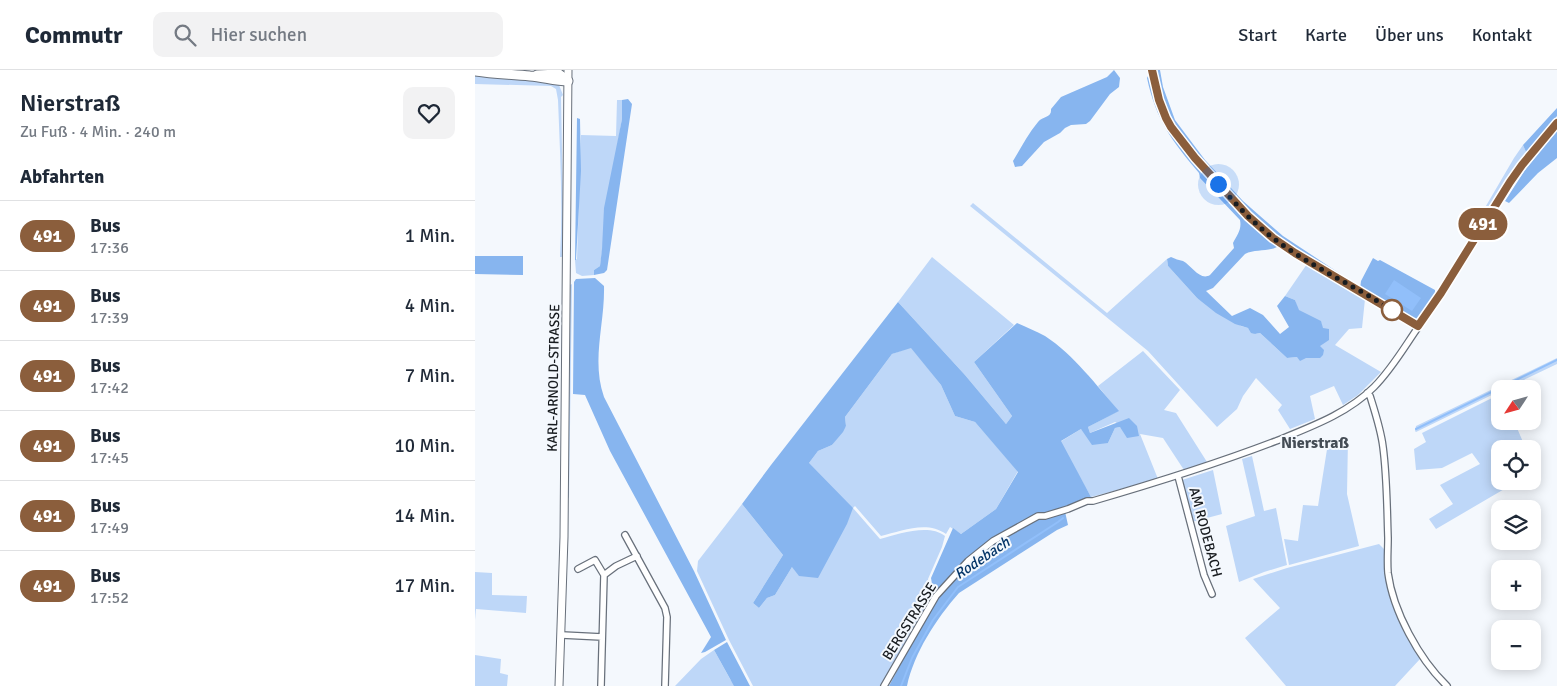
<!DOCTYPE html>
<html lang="de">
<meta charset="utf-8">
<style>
:root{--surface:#fff;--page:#f2f2f3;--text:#1f2937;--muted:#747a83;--line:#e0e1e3}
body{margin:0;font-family:Signika,sans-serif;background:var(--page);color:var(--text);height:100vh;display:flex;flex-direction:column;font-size:19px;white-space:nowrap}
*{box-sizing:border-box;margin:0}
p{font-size:16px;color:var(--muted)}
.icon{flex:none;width:28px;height:28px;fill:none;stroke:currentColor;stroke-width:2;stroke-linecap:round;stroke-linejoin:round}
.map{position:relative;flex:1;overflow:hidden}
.sheet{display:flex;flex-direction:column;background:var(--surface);width:475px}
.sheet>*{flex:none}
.badge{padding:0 10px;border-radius:16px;font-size:18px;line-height:32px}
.needle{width:32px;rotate:234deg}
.controls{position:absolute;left:1016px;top:310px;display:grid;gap:10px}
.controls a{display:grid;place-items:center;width:50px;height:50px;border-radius:10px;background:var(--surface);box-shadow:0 2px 12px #0003;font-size:25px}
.you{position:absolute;width:25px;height:25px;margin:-12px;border:4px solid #fff;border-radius:50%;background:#1a73e8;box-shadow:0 0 0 8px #1a73e833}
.map>.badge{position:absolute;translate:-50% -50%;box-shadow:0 0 0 2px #fff}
h2{padding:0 20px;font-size:19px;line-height:45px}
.round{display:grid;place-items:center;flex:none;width:52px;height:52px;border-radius:10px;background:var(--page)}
.overview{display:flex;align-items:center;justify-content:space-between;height:85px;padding:0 20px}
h1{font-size:24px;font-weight:600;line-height:38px}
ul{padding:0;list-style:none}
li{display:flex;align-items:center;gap:15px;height:70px;padding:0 20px;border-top:1px solid var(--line)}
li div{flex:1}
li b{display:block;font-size:19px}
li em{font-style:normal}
li .badge{min-width:55px;font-weight:700;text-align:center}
header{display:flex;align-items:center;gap:30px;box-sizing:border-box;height:70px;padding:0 25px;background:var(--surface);border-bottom:1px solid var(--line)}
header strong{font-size:24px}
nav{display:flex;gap:28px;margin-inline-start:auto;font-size:18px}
.search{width:350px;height:45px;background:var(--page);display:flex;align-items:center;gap:12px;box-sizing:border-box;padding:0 18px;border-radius:10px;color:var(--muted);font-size:19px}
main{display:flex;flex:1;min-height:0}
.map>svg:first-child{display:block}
.green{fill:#bed7f8}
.forest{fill:#87b5ef}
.water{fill:#91bffa}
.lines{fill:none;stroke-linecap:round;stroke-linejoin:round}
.stream{stroke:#91bffa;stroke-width:2}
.minor-casing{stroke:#68707b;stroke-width:8}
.major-casing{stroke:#68707b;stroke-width:9}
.highway-casing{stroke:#68707b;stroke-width:11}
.minor{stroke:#fff;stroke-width:5.5}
.major{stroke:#fff;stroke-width:7}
.highway{stroke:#fff;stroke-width:9}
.line-casing{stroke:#fff;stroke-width:11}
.line{stroke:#8b5e3c;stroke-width:8}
.walk{stroke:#181c20;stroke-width:5;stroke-dasharray:0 9}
.stop-dot{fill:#fff;stroke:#8b5e3c;stroke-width:2.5}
.labels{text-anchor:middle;stroke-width:4;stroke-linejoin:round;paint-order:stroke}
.street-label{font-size:14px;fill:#181c20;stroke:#f4f8fd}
.water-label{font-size:15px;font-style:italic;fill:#043568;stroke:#f4f8fd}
.quarter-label{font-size:16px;font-weight:bold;fill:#444c55;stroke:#f4f8fd}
</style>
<header>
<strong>Commutr</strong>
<div class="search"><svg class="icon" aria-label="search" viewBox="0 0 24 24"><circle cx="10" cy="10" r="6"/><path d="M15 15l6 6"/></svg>Hier suchen</div>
<nav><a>Start</a><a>Karte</a><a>Über uns</a><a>Kontakt</a></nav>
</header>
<main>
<section class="sheet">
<div class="overview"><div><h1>Nierstraß</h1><p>Zu Fuß · 4 Min. · 240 m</p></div><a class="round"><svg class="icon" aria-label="heart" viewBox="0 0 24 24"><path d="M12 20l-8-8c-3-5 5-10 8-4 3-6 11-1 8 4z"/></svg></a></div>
<h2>Abfahrten</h2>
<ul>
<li><span class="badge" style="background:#8b5e3c;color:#fff">491</span><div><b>Bus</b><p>17:36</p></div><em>1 Min.</em></li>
<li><span class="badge" style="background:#8b5e3c;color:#fff">491</span><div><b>Bus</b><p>17:39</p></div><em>4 Min.</em></li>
<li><span class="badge" style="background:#8b5e3c;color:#fff">491</span><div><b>Bus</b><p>17:42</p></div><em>7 Min.</em></li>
<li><span class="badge" style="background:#8b5e3c;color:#fff">491</span><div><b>Bus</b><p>17:45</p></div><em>10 Min.</em></li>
<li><span class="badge" style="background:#8b5e3c;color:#fff">491</span><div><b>Bus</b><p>17:49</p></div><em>14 Min.</em></li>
<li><span class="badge" style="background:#8b5e3c;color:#fff">491</span><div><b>Bus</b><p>17:52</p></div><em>17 Min.</em></li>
</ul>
</section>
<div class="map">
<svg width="1082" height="616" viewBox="0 0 1082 616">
<rect width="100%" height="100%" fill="#f4f8fd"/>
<path class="green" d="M 0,6 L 69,11 L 84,15 L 88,25 L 86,27 L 89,187 L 85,187 C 88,135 85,82 83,30 L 81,19 L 76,16 L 0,14 Z
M 142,30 L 147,30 L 147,49 L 139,94 L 125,196 L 119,200 L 119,205 L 107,206 L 101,203 L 100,190 L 102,189 L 106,65 L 141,66 Z
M 1048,75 L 1051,82 L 1005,152 L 1001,153 L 1039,88 Z
M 498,133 L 632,243 L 692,189 L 693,196 L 722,228 L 766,256 L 773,258 L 780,264 L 785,263 L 812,288 L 822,287 L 835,288 L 845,276 L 847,254 L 823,240 L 820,230 L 810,226 L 832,194 L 890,229 L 887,258 L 874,259 L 860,275 L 906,302 L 883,325 L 868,335 L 859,316 L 835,326 L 840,349 L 815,359 L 803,340 L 807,335 L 781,308 L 768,326 L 762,339 L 742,357 L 673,281 L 495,136 Z
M 457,187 L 539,255 L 499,292 L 537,346 L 531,354 L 490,305 L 423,232 Z
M 97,214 L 94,428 L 92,427 L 92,404 L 95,215 Z
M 436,277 L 466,315 L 480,346 L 500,352 L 543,401 L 521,439 L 486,464 L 475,457 L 471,464 C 452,450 426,461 406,466 L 380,436 L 378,438 L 405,469 C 423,464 454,453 470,466 L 467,477 L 453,509 L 454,516 L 459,523 L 436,561 L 406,616 L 278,616 L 254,570 L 222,501 L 223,491 L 267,434 L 308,485 L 278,533 L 284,538 L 292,528 L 300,525 L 317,497 L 334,393 L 343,381 L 357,375 L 371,356 L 370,347 L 417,284 Z
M 668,281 L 705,320 L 689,340 L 701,343 L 732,392 L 709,400 L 688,368 L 665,364 L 683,409 L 616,427 L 585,372 L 606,359 L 633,373 L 640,358 L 645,357 L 664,366 L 640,352 L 615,363 L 613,357 L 643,341 L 623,316 Z
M 1082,288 L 1082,294 L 1030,319 L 1025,319 L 1025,321 L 941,362 L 940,361 L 941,356 Z
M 1025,324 L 1025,351 L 1039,351 L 1051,379 L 1025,379 L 1025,411 L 1043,411 L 961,459 L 954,449 L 978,434 L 965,415 L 1005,394 L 997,383 L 967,398 L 941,400 L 939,379 L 951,372 L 947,363 Z
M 873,369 L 872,424 L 884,476 L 814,495 L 809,469 L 823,471 L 828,435 L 843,436 L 853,373 Z
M 777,386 L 789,441 L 801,438 L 812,495 L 789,502 L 764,512 L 751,456 L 780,446 L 767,389 Z
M 738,400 L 747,444 L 717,452 L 707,410 Z
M 904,474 L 910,480 L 910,490 L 930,558 L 945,589 L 920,616 L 811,616 L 770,568 L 805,538 L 778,509 L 812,498 Z
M 0,502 L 17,503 L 17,525 L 52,526 L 51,543 L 1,539 L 0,550 Z
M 239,580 L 255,609 L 261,616 L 200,616 L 226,589 Z
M 0,585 L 26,589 L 25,603 L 33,605 L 32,616 L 0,616 Z"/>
<path class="forest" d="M 639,0 L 645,8 L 644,17 L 635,24 L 615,51 L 611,54 L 596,55 L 590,58 L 585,63 L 569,72 L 547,96 L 540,97 L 538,91 C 546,78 553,64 563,52 C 568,46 577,48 576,39 L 586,27 L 632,7 Z
M 680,0 L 685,0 L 688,17 L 700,50 L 730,90 L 768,131 L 808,166 L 873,209 L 873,211 C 846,196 819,181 795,162 C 773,143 753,121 733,99 C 721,85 707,71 698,54 C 689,38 684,18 680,0 Z
M 673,6 L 676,6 L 689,50 L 704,72 L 714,85 L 803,174 L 802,177 C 792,182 780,179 770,184 L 738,218 L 731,221 L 757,246 L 775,238 L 788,245 L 805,264 L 814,257 L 802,236 L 810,226 L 820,230 L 824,240 L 846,251 L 848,258 L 854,259 L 854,270 L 845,276 L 849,280 L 848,285 L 845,288 L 831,288 L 825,291 L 822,287 L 812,288 L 785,263 L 780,264 L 776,263 L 773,258 L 760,254 L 741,243 L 722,228 L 693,196 L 692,189 L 696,187 C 700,189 704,190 708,191 C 717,196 725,211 735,205 L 759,178 L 758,173 C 762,165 767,160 765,150 L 725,108 L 724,103 C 697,71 681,50 672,8 Z
M 153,29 L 157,34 L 132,200 L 129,203 L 119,205 L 119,200 L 125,196 L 127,179 L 129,138 L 147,49 L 147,30 Z
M 1082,38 L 1082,46 L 1051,82 L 1048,75 Z
M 102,48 L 105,49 L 106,101 L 101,190 L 100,190 Z
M 1082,61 L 1082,88 L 1063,103 L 1036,131 L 1034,133 L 1030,131 L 1050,100 Z
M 0,186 L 48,186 L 48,205 L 0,204 Z
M 898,188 L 903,191 L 905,190 L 960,220 L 960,226 L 946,247 L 943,249 L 937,248 L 885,219 L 886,211 Z
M 120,208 L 129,216 C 130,254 116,290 129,327 L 219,501 L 251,570 L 230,582 L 226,583 L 236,567 L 135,381 L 110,325 L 98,324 L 99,212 L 101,209 Z
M 423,232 L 490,305 L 531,354 L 537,346 L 499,292 L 542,253 C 551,257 561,261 570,266 C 599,285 621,315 644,341 L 613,357 L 615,363 L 654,348 L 662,356 L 664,366 L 652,368 L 645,357 L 640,358 L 633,373 L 617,375 L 606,359 L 586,371 L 616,427 L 589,437 L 593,455 L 582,460 L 484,523 C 461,549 439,583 432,616 L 414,616 L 448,552 L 466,525 L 457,514 L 456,508 L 478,458 L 486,464 L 521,439 L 543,402 L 500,352 L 480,346 L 466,315 L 436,278 L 417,284 L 370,347 L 371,356 L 368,362 L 357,375 L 343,381 L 334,393 L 378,438 L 372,454 L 343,508 L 324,506 L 317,497 L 300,525 L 292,528 L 284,538 L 278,533 L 308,485 L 267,434 L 296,395 Z
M 252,572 L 275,616 L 259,616 L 239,580 Z"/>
<path class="water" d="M 919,210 L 946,228 L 937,241 L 910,224 Z"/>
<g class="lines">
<path class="stream" d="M 941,359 L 1082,290
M 426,616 L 437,588 L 458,550 L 483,517 L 583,452 L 588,448"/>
<defs>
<path id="minor" d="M 677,0 L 684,30 L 691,48 L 697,57 L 720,89 L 773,146 L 798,168 L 820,183 L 943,256
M 892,323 L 895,326 C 900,342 906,360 908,377 C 912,407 912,438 913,468 C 913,480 912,491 913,503 C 918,541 944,589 972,616
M 703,406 L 729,505 L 737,524
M 150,465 L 190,538 L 192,547 L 190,616
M 103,499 L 120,490 L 129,505
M 87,565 L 127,567
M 126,616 L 129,505 L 141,496 L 162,486
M 409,616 L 461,526 L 493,491 L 518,471 L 563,446 L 570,446 L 593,439 L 612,431 L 618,431 C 680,413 741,394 801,371 C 835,357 872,344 899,317 C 917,299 930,276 944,256 C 990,188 1027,114 1082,53"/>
<path id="major" d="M 84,616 L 89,467 L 93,0"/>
<path id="highway" d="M 0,1 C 18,4 36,4 55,6 C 68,7 80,11 93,11
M 62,5 L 84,4 L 93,11"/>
</defs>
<use href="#minor" class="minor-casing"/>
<use href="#major" class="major-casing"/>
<use href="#highway" class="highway-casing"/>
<use href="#minor" class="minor"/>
<use href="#major" class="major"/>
<use href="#highway" class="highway"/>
</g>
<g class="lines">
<defs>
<path id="line" d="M 677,0 L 684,30 L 691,48 L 696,57 L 720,88 L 773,146 L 798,168 L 820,183 L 943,256 L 966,223 L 1035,112 L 1047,95 L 1082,53"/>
</defs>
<use href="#line" class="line-casing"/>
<use href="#line" class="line"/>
<path class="walk" d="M 743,114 C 760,133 778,153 798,168 C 835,196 878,215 917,240"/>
</g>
<circle class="stop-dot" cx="917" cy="240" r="10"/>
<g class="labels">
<g class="street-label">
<text transform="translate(78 308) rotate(-89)" y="5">KARL-ARNOLD-STRASSE</text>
<text transform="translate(731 462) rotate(75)" y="5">AM RODEBACH</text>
<text transform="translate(434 551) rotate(-58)" y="5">BERGSTRASSE</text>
</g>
<g class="water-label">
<text transform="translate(507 488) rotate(-34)" y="5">Rodebach</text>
</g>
<g class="quarter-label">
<text x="840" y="378">Nierstraß</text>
</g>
</g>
</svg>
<div class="controls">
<a><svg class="needle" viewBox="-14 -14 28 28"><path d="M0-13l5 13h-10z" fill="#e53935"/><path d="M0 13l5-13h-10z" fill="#747a83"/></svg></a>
<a><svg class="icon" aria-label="locate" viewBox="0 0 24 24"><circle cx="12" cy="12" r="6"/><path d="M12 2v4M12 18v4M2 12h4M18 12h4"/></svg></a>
<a><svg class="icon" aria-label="layers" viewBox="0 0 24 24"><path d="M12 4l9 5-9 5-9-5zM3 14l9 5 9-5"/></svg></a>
<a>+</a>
<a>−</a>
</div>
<div class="you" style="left:743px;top:114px"></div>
<b class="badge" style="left:1008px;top:154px;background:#8b5e3c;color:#fff">491</b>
</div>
</main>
